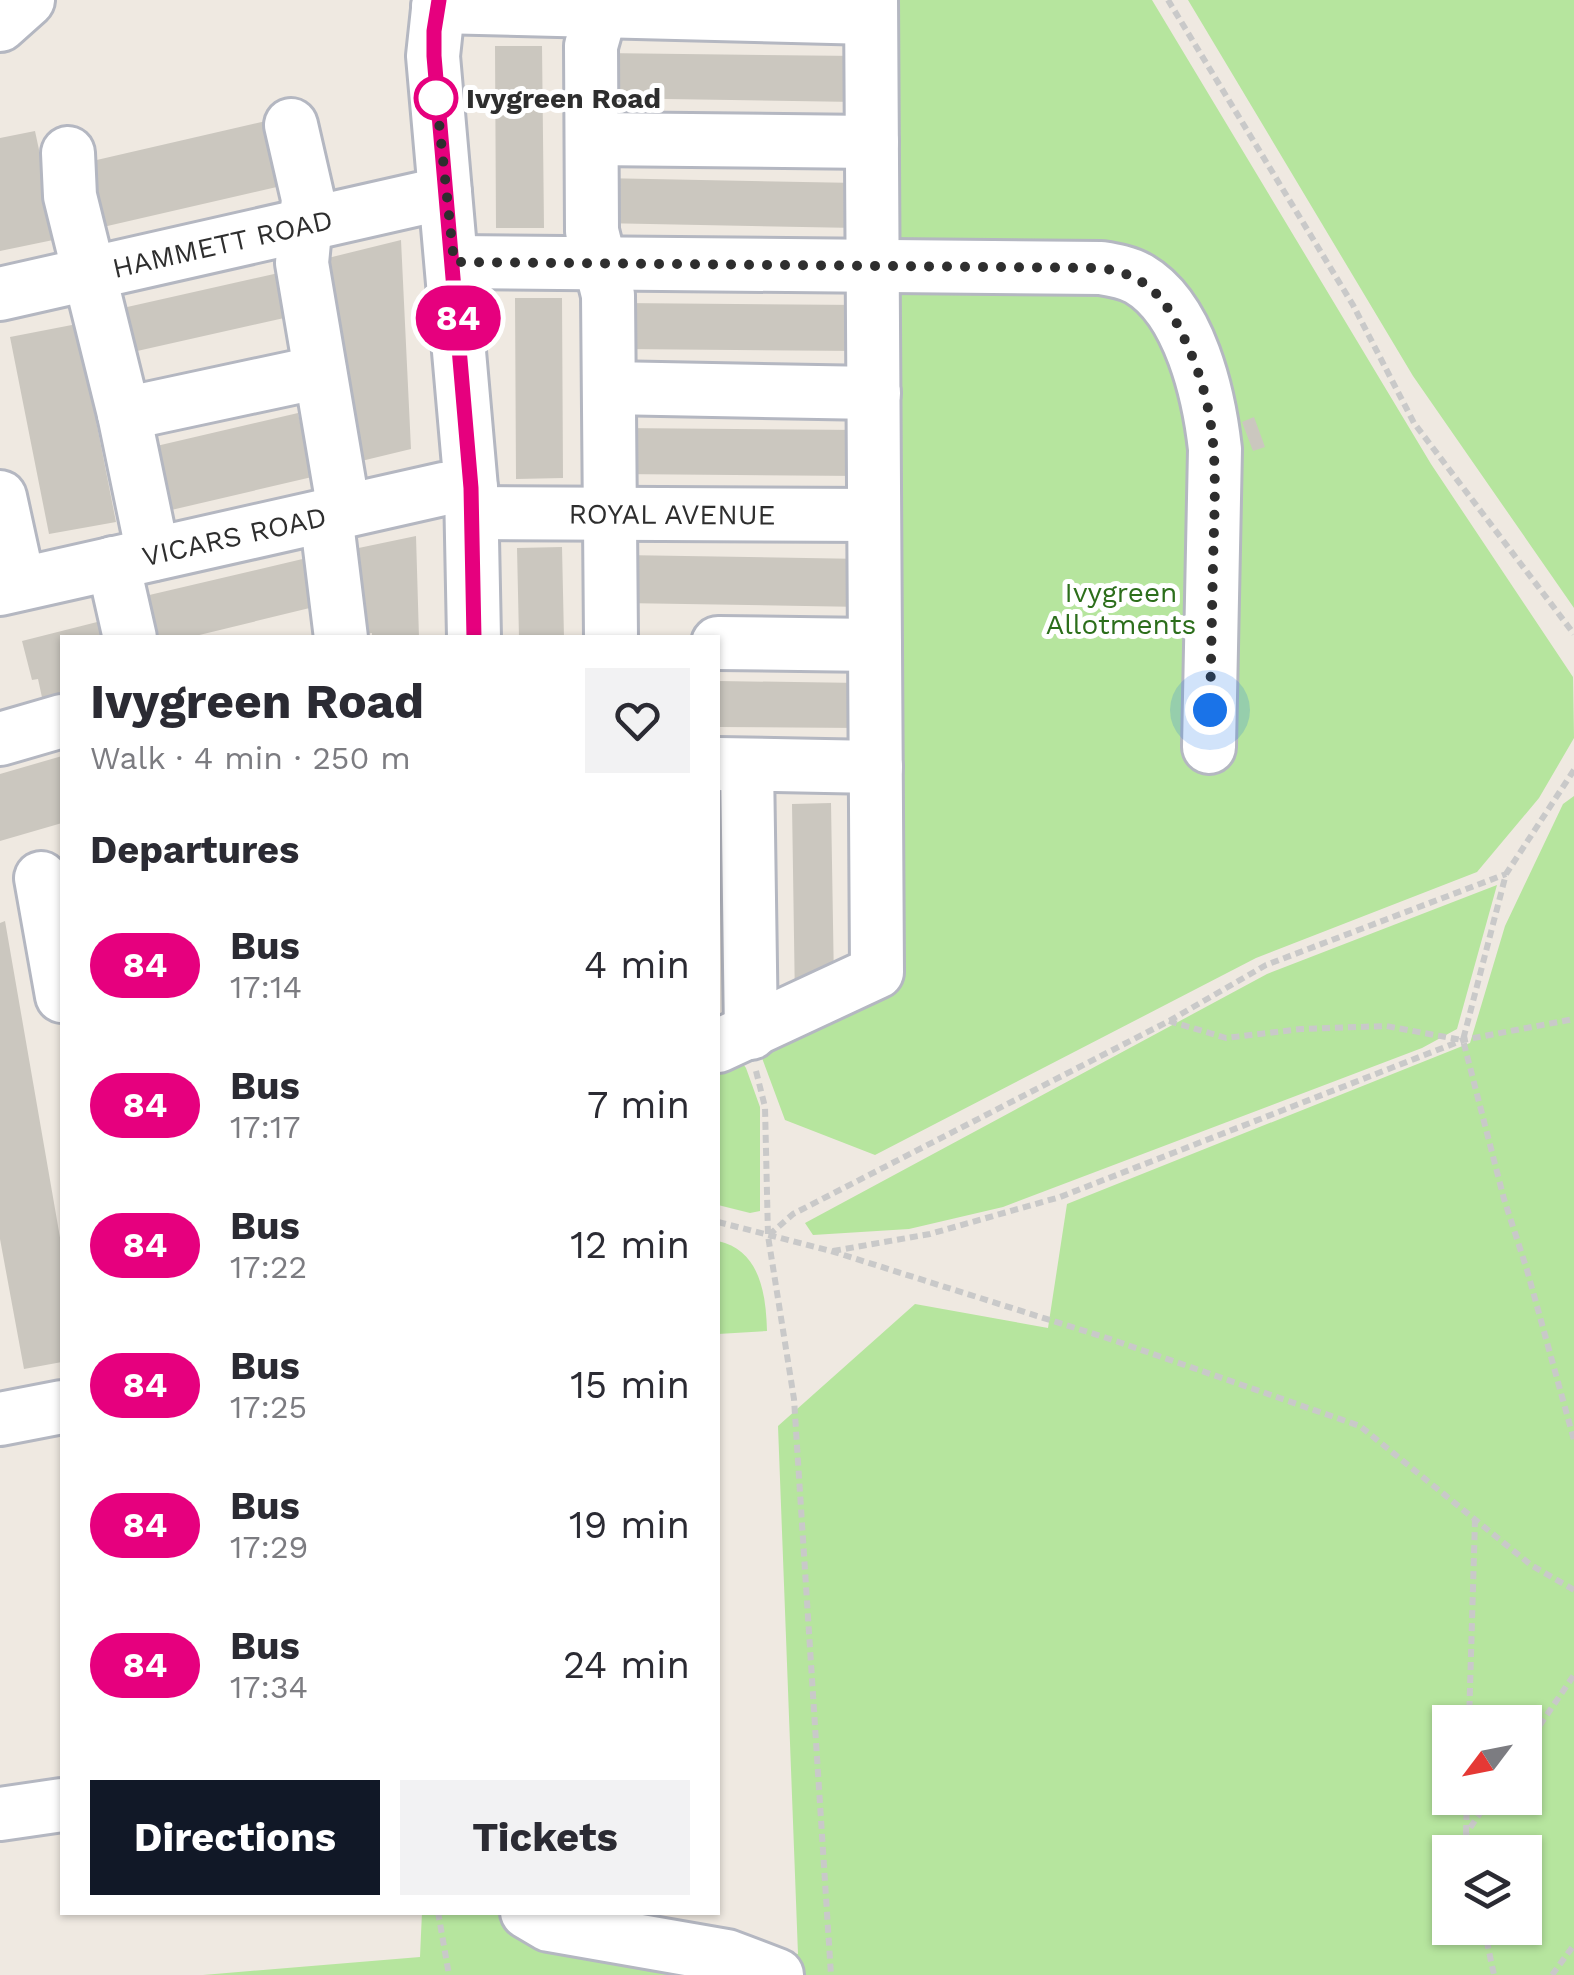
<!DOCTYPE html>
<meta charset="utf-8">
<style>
:root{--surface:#fff;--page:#f2f2f3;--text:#2b2b33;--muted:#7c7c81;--accent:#111827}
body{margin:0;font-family:"Work Sans",sans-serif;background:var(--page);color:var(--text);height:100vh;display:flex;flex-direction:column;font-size:38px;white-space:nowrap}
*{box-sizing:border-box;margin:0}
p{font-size:32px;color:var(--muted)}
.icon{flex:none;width:55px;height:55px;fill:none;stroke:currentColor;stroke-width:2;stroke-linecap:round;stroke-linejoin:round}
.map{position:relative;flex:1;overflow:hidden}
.panel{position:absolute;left:60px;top:635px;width:660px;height:1280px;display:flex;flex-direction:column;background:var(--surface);border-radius:0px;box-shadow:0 2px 8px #0004}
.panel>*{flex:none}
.badge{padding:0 20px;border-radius:32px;font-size:35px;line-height:65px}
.needle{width:65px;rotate:238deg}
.buttons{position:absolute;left:1432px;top:1705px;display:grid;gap:20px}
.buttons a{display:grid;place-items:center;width:110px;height:110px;border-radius:0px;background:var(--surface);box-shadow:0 2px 8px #0004;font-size:50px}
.you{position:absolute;width:50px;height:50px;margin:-25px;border:8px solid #fff;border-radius:50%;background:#1a73e8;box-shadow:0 0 0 15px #1a73e833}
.map>.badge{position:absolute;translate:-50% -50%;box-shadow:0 0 0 5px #fff}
h2{padding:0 30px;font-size:38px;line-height:90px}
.round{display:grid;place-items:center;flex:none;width:105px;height:105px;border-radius:0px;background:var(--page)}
.headline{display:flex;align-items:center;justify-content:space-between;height:170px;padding:0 30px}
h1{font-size:48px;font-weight:700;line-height:75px}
.primary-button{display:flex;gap:20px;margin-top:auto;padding:20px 30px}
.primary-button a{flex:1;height:115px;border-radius:0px;background:var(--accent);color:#fff;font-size:40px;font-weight:700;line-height:115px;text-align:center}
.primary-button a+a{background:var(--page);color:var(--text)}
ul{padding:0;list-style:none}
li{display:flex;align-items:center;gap:30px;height:140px;padding:0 30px}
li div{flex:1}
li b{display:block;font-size:38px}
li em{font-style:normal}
li .badge{min-width:110px;font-weight:700;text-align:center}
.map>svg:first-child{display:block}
.green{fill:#b6e59e;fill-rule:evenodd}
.building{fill:#cbc7bf}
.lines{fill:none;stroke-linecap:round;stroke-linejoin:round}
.minor-casing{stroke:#b4b7c1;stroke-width:58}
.path{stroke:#c9c9c9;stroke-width:6;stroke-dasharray:8 5;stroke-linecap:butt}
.minor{stroke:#fff;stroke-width:52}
.line-casing{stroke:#fff;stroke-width:22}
.line{stroke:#e6007e;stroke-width:15}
.walk{stroke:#2e2e2e;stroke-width:10;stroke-dasharray:0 18}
.stop-dot{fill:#fff;stroke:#e6007e;stroke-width:5}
.labels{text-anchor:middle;stroke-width:10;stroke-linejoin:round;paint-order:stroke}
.stop-label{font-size:28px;font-weight:bold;fill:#2e2e2e;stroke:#fff;text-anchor:start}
.street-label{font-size:28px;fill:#2e2e2e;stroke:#fff}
.park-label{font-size:28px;fill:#2c6e1b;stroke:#fff}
</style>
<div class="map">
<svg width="1574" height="1975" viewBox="0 0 1574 1975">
<rect width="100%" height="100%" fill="#efe9e1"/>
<path class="green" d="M 878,0 L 1152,0 L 1431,464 L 1573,677 L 1574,738 L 1539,798 L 1477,872 L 1256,958 L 875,1155 L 785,1120 L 755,1039 L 886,974 Z
M 1188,0 L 1574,0 L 1574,608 L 1413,376 Z
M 1574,796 L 1574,1975 L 203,1975 L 420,1957 L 422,1912 L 564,1913 L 798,1954 L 778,1426 L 915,1304 L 1048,1328 L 1067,1204 L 1470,1043 L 1505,926 L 1563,804 ZM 1450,1722 L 1525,1722 L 1525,1798 L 1450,1798 ZM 1450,1852 L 1525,1852 L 1525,1928 L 1450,1928 Z
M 1497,885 L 1457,1029 L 1422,1048 L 1003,1207 L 909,1229 L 813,1235 L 805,1223 L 1267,974 Z
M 733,1050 L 746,1068 L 760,1107 L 760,1211 L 750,1213 L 718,1205 L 718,1058 Z
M 718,1241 C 760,1250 766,1294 767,1331 L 718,1334 Z"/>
<path class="building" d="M 495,46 L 542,46 L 544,228 L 496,228 Z
M 602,53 L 858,56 L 857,102 L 602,98 Z
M 279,118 L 294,183 L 90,230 L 75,165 Z
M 35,131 L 58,239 L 0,251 L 0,138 Z
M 600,178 L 858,183 L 857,228 L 599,223 Z
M 401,240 L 411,449 L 353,463 L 328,258 Z
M 292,270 L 302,314 L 115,356 L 105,312 Z
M 515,298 L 562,298 L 563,478 L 516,479 Z
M 621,303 L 860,305 L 860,351 L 621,349 Z
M 77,324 L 116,522 L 49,534 L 10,337 Z
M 298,413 L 312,477 L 150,515 L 135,451 Z
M 1254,417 L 1265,447 L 1253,451 L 1242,422 Z
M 617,428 L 861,430 L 861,476 L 617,474 Z
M 416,536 L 419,638 L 372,638 L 372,633 L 360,634 L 349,550 Z
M 562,547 L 564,638 L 519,638 L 517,548 Z
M 622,555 L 865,559 L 864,607 L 622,603 Z
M 311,557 L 322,605 L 187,638 L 136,638 L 128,600 Z
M 113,618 L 118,638 L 62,638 L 62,697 L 43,702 L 38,679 L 32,680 L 22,641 Z
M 718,681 L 861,683 L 860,728 L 718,727 Z
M 62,756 L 62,823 L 0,841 L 0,774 Z
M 831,803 L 834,984 L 795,1003 L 792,804 Z
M 5,921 L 62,1249 L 62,1362 L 24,1369 L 0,1239 L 0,923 Z"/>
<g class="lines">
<defs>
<g id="minor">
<path d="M 439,0 L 433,56 L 471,488 L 474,638"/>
<path d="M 604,0 L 591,46 L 592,231 L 608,295 L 611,638"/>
<path d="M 438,7 L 871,18"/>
<path d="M 0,25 L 28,0"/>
<path d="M 291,125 L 308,199 L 302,263 L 344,511"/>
<path d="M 592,139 L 872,142"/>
<path d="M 68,153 L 70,196 L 124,414 L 153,554"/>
<path d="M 454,262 L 1101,268 C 1114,270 1127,272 1139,279 C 1190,309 1209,395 1215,449 L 1209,747"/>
<path id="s1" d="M 0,294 L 445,193"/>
<path d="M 609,388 L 874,393"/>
<path d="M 124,414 L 320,372"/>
<path d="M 0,497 L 19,584"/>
<path id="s2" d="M 472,513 L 874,515"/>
<path d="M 326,515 L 341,638"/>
<path d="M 113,563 L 130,638"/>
<path id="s3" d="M 0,589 L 443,489 L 471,488"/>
<path d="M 718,643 L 875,645"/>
<path d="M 0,739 L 62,721"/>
<path d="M 718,764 L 876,767"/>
<path d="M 747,765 L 751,1033"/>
<path d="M 41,878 L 62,996"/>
<path d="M 718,1046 L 877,972 L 871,0"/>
<path d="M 0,1419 L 62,1407"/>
<path d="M 0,1814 L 62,1805"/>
<path d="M 527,1912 L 549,1925 L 727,1956 L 777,1975"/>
</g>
</defs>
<use href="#minor" class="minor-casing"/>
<path class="path" d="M 1168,0 L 1353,305 L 1414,423 L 1574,634
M 1574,770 L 1506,874 L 1463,1040 L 1504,1199 L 1527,1270 L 1574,1440
M 1169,1021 L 1226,1038 L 1301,1029 L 1386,1026 L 1462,1040
M 756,1071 L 765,1107 L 768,1236 L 794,1399 L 831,1975
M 718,1222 L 831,1251 L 1107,1338 L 1360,1426 L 1531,1565 L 1574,1590
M 769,1235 L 793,1214 L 1169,1021 L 1266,965 L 1506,874
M 833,1251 L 930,1234 L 1060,1197 L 1463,1040 L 1574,1019
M 1469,1722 L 1475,1520
M 1525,1747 L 1574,1675
M 1466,1833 L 1467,1798
M 1469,1852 L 1466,1834 L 1490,1798
M 438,1912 L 449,1975
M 1484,1928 L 1494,1975
M 1552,1975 L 1574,1945"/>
<use href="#minor" class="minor"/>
</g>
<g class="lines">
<defs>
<path id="line" d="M 439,0 L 434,31 L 434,56 L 471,488 L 474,638"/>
</defs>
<use href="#line" class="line-casing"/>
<use href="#line" class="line"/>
<path class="walk" d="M 436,98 L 436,94 L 454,262 L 1101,268 C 1147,275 1165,297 1184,338 C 1222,417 1215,479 1213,564 C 1212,613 1211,661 1210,710"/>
</g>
<circle class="stop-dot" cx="436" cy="98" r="20"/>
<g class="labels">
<g class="stop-label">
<text x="466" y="108">Ivygreen Road</text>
</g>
<g class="street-label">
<text dy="10" stroke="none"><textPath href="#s1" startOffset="228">HAMMETT ROAD</textPath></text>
<text dy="10" stroke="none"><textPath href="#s2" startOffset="200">ROYAL AVENUE</textPath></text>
<text dy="10" stroke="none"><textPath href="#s3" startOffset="240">VICARS ROAD</textPath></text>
</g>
<g class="park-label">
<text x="1121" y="602">Ivygreen<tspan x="1121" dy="32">Allotments</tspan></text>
</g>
</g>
</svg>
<div class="buttons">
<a><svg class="needle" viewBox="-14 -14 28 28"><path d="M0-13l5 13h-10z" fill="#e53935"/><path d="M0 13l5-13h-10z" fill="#7c7c81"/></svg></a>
<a><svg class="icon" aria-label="layers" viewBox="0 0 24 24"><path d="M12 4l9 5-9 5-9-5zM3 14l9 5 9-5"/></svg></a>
</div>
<div class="you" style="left:1210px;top:710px"></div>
<b class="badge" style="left:458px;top:318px;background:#e6007e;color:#fff">84</b>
<section class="panel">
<div class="headline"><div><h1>Ivygreen Road</h1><p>Walk · 4 min · 250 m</p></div><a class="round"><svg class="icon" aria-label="heart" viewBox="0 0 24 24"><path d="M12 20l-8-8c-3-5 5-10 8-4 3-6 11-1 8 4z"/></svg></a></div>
<h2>Departures</h2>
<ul>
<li><span class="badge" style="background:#e6007e;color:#fff">84</span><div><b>Bus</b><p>17:14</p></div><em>4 min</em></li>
<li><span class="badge" style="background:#e6007e;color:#fff">84</span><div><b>Bus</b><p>17:17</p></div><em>7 min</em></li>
<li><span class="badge" style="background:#e6007e;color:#fff">84</span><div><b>Bus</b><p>17:22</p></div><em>12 min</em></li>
<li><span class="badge" style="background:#e6007e;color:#fff">84</span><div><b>Bus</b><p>17:25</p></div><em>15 min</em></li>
<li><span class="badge" style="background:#e6007e;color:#fff">84</span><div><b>Bus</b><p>17:29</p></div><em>19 min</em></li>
<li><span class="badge" style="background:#e6007e;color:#fff">84</span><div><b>Bus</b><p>17:34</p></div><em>24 min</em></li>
</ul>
<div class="primary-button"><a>Directions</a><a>Tickets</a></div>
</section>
</div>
